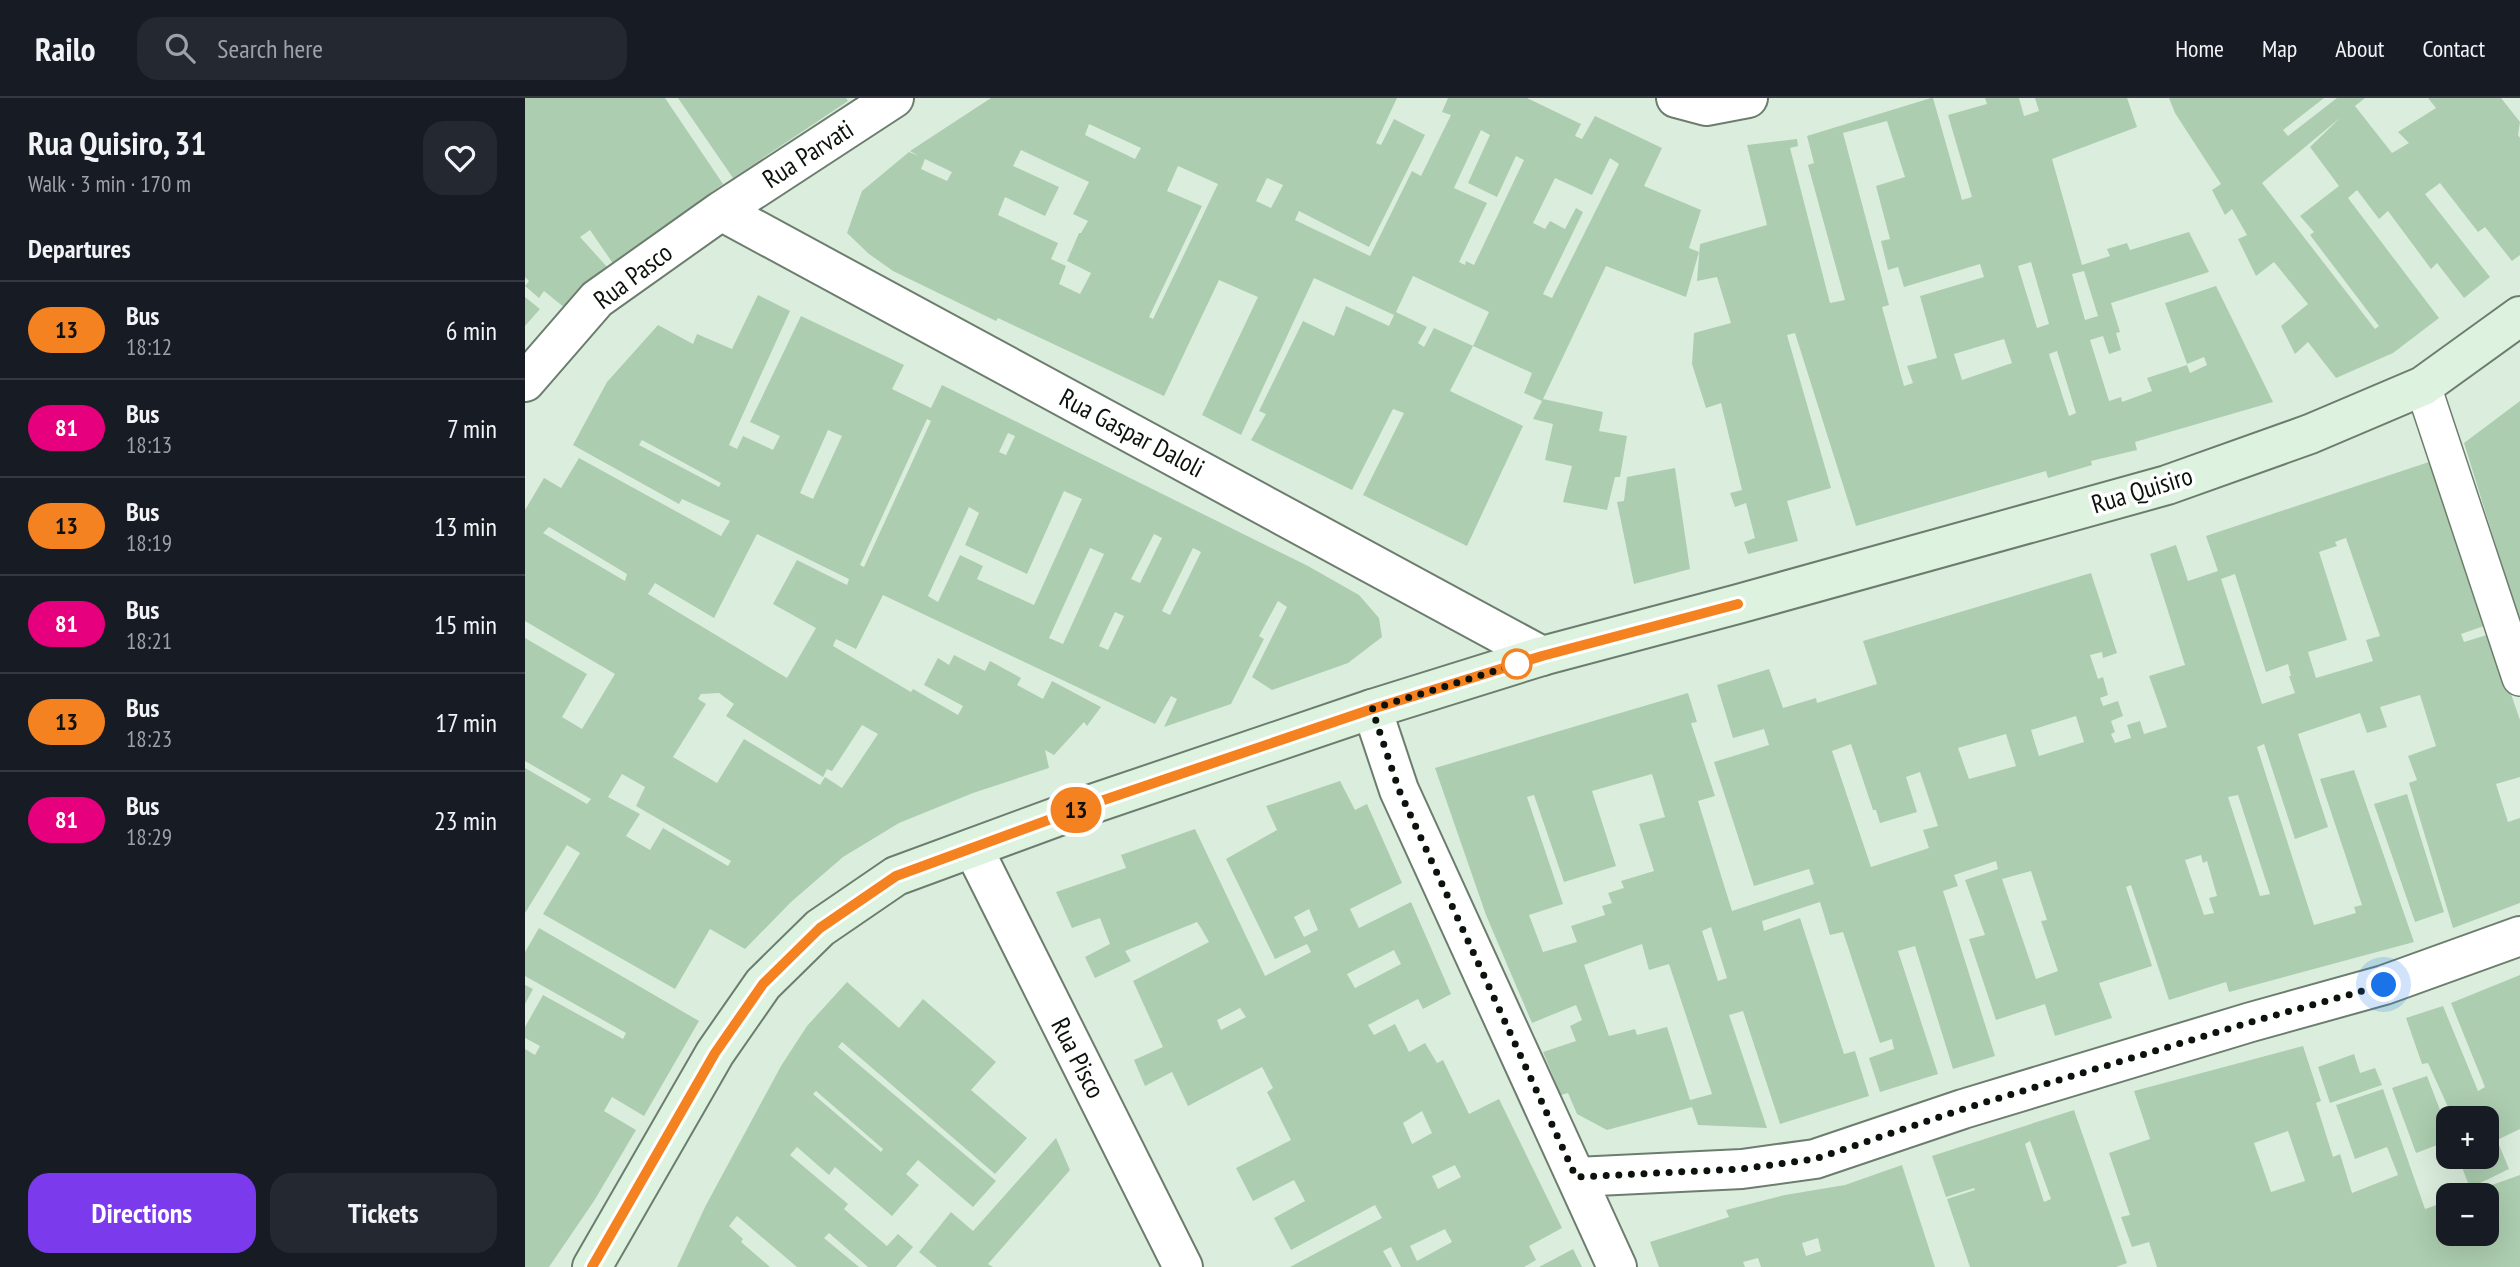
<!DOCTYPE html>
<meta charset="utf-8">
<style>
:root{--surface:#171b24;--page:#242831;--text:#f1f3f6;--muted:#9ea1a6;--line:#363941;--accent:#7c3aed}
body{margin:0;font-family:"PT Sans Narrow",sans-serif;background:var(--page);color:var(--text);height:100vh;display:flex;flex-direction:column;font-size:26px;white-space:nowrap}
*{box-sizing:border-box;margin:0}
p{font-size:23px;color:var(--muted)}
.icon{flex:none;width:38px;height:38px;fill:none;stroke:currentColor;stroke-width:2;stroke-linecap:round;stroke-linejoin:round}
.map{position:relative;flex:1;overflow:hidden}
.drawer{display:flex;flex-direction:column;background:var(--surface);width:525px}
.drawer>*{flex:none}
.badge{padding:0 14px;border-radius:23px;font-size:24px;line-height:46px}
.buttons{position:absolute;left:1911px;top:1008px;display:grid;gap:14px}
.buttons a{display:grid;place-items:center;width:63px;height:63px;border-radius:14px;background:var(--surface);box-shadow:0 7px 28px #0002;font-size:35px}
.you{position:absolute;width:35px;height:35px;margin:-18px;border:5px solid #fff;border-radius:50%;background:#1a73e8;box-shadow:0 0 0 10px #1a73e833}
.map>.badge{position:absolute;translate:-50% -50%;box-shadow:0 0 0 4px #fff}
h2{padding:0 28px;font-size:26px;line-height:63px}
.round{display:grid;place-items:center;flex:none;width:74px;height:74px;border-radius:21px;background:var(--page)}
.head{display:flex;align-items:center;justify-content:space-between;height:119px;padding:0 28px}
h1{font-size:33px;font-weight:700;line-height:52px}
.cta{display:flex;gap:14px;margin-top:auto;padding:14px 28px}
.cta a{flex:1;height:80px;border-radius:21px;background:var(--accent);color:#fff;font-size:28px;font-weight:700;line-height:80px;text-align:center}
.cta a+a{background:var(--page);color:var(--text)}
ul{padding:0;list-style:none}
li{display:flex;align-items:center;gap:21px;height:98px;padding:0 28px;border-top:2px solid var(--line)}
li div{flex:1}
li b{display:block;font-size:26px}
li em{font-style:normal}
li .badge{min-width:77px;font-weight:700;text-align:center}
header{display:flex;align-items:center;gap:42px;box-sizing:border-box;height:98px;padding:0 35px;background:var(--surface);border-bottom:2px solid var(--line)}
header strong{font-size:33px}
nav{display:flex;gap:38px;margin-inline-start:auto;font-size:24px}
.search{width:490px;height:63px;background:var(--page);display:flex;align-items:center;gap:18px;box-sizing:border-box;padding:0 24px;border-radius:21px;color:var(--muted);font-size:26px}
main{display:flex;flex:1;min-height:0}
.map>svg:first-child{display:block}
.building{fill:#accdaf;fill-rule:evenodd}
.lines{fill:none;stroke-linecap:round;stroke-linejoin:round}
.lane-casing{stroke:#6c7d6e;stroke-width:38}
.street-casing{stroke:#6c7d6e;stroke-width:42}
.secondary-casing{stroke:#6c7d6e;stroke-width:42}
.lane{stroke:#fff;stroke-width:35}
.street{stroke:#fff;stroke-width:38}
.secondary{stroke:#ddf3e0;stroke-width:38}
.line-casing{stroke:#fff;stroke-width:16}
.line{stroke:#f58220;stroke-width:10}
.walk{stroke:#0c120c;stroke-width:7;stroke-dasharray:0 12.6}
.stop-dot{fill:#fff;stroke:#f58220;stroke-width:3.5}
.labels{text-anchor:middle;stroke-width:7;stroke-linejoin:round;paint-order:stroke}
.street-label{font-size:26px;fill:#0c120c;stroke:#fff}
</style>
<header>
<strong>Railo</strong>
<div class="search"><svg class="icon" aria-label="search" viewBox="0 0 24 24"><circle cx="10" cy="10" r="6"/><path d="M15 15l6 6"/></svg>Search here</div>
<nav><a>Home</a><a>Map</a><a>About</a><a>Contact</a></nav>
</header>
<main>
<section class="drawer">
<div class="head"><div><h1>Rua Quisiro, 31</h1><p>Walk · 3 min · 170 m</p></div><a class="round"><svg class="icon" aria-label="heart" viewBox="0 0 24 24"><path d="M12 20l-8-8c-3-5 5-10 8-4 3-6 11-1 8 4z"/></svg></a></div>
<h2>Departures</h2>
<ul>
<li><span class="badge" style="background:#f58220;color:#111">13</span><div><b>Bus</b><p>18:12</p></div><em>6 min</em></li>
<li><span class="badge" style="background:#e6007e;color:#fff">81</span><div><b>Bus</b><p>18:13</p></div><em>7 min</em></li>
<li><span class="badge" style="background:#f58220;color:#111">13</span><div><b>Bus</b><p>18:19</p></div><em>13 min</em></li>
<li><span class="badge" style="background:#e6007e;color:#fff">81</span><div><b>Bus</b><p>18:21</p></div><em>15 min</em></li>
<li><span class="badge" style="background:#f58220;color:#111">13</span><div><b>Bus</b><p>18:23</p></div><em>17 min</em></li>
<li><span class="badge" style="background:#e6007e;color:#fff">81</span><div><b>Bus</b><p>18:29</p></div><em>23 min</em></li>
</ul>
<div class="cta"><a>Directions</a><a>Tickets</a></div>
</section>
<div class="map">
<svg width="1995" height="1169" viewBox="0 0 1995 1169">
<rect width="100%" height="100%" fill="#dbeedd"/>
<path class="building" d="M 0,0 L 140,0 L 198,86 L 89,167 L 65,132 L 55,139 L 84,171 L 40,210 L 19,193 L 14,200 L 0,188 L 4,183 L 0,179 Z
M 153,0 L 321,0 L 323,3 L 208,80 Z
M 466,0 L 872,0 L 851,45 L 856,47 L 869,21 L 900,37 L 844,149 L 774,113 L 770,122 L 845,158 L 887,73 L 896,78 L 926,17 L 917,14 L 923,0 L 1002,0 L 1056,26 L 1050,38 L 1057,41 L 1070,18 L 1137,50 L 1119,88 L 1176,112 L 1164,150 L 1174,154 L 1161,199 L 1081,168 L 1018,301 L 1078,314 L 1074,333 L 1102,338 L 1095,379 L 1090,379 L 1082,412 L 1038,404 L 1047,368 L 1020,362 L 1028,326 L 1008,321 L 1017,303 L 999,295 L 1007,275 L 948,248 L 964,214 L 888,178 L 871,214 L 902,229 L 893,245 L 899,249 L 909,230 L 948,248 L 925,293 L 998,328 L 942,448 L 838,397 L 879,315 L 868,311 L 827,392 L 726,342 L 741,316 L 734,313 L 778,223 L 809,238 L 821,208 L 864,228 L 869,217 L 789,180 L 716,337 L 677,317 L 733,199 L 694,182 L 639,298 L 473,220 L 471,223 L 368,173 L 344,156 L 322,135 L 337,93 L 384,54 L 394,58 L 385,53 ZM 564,26 L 616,50 L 610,61 L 560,37 ZM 956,32 L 965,37 L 943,85 L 972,99 L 991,58 L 999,62 L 949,167 L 941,163 L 940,167 L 934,164 L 962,105 L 929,90 ZM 496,52 L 564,84 L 548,116 L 563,123 L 556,135 L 554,135 L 542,163 L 566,175 L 555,196 L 534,186 L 541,168 L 526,161 L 533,145 L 473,117 L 480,99 L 520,118 L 534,89 L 488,68 ZM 1085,60 L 1094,66 L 1027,200 L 1018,196 L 1058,114 L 1051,110 L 1040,131 L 1025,123 L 1020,131 L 1008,125 L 1030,80 L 1067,97 ZM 400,61 L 427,74 L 422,83 L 396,71 ZM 653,68 L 693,86 L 628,221 L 624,219 L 677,108 L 642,93 ZM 742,80 L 758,87 L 746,110 L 731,103 Z
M 1406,0 L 1408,0 L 1437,102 L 1447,99 L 1423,17 L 1462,6 L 1460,0 L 1494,0 L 1499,18 L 1514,13 L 1510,0 L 1602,0 L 1612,29 L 1527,61 L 1557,167 L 1585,158 L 1582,151 L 1602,145 L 1605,152 L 1664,134 L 1684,174 L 1586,205 L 1595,234 L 1591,235 L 1596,252 L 1584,256 L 1578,238 L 1565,242 L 1584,303 L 1596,299 L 1597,304 L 1627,293 L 1622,280 L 1662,267 L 1665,275 L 1682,267 L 1679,259 L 1662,266 L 1640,205 L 1691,188 L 1748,304 L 1610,344 L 1612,352 L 1566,363 L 1567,367 L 1523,380 L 1521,373 L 1331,428 L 1270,235 L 1262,237 L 1306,390 L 1262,403 L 1273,443 L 1223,456 L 1219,444 L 1230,440 L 1221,405 L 1210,409 L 1205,395 L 1217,392 L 1196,305 L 1181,310 L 1167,266 L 1169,235 L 1206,225 L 1192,179 L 1172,183 L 1175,146 L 1242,127 L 1222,47 L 1272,41 L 1273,48 L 1265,50 L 1305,205 L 1320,202 L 1283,67 L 1289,65 L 1282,38 ZM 1362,23 L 1380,79 L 1351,88 L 1365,141 L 1356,143 L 1363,172 L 1373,169 L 1379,189 L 1455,166 L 1459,179 L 1395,198 L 1412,260 L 1382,268 L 1388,285 L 1379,288 L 1357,209 L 1364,207 L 1318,35 ZM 1506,164 L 1524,226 L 1512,230 L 1493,168 ZM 1559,173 L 1573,218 L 1560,222 L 1547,176 ZM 1479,241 L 1487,265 L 1437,282 L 1429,256 ZM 1532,253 L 1551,315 L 1544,318 L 1524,256 Z
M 1644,0 L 1799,0 L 1758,32 L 1763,38 L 1812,0 L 1840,0 L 1830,8 L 1867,55 L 1884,45 L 1873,34 L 1911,10 L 1903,0 L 1976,0 L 1995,24 L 1993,37 L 1995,40 L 1995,157 L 1987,163 L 1960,129 L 1953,134 L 1915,85 L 1900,96 L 1965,179 L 1939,200 L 1912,165 L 1906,171 L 1863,113 L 1854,121 L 1832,92 L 1823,100 L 1914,220 L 1868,255 L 1811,280 L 1783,244 L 1770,256 L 1756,228 L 1783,206 L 1749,164 L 1731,178 L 1713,141 L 1722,137 L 1707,111 L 1700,117 L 1687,92 L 1696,86 L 1650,15 ZM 1816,19 L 1785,49 L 1814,88 L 1775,118 L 1789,134 L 1785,137 L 1854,228 L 1850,231 L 1737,85 Z
M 233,197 L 265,213 L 204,347 L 212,351 L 218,338 L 248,352 L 255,338 L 225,324 L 276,218 L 379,267 L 367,291 L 406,310 L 417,287 L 783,468 L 834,497 L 854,520 L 857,539 L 823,565 L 747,592 L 727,579 L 762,509 L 753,503 L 734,538 L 739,541 L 706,606 L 639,629 L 652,601 L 646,598 L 630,626 L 358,497 L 331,551 L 311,541 L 308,548 L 386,594 L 388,591 L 433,617 L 438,608 L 399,587 L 413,560 L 424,567 L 429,557 L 460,573 L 465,563 L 496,580 L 492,587 L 518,601 L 527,583 L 576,609 L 562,628 L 559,624 L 529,657 L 520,652 L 524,670 L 448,695 L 374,725 L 318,759 L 266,804 L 220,851 L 185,831 L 150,891 L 18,816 L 55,755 L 42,747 L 0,815 L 0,670 L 62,706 L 66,701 L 0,663 L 0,540 L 62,576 L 37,619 L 57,631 L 90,576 L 0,523 L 0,412 L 19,380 L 36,390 L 54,360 L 196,438 L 205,423 L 157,401 L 154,406 L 48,347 L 82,284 L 133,227 L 168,246 L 172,236 L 207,251 ZM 402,321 L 406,323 L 339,469 L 335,467 ZM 303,332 L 317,338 L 288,401 L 275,395 ZM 483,335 L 490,338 L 481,357 L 474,354 ZM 117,342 L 196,385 L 194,389 L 114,347 ZM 539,393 L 557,401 L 509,507 L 452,481 L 458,468 L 435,457 L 413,504 L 403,498 L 444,409 L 454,415 L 440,447 L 502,476 ZM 24,429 L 102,476 L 100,483 L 18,435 ZM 232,436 L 324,481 L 322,487 L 272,462 L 248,506 L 291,530 L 262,580 L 123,496 L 130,485 L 189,520 ZM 629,436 L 637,440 L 615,485 L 606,481 ZM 565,450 L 579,456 L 538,546 L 524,540 ZM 668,450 L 676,454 L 645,517 L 637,513 ZM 590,514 L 599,518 L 583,552 L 574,548 ZM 194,595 L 209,606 L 201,618 L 298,679 L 302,671 L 307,673 L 337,627 L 353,636 L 317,690 L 300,679 L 295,687 L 219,641 L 192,685 L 148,659 L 181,606 L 173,601 L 176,596 ZM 97,676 L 120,689 L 111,708 L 206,763 L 203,768 L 138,730 L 125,752 L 101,738 L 115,716 L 83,699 Z
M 0,199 L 15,211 L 0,228 Z
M 1995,303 L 1995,522 L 1994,522 L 1939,345 Z
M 1907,363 L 1962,527 L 1936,536 L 1939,544 L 1965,536 L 1995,622 L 1995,679 L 1971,686 L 1983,724 L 1995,720 L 1995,805 L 1928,830 L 1884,685 L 1892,682 L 1883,658 L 1911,648 L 1895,597 L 1855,609 L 1862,629 L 1842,635 L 1835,615 L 1773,636 L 1803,729 L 1770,741 L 1739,646 L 1732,649 L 1789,827 L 1831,815 L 1829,809 L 1837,807 L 1795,681 L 1829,672 L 1889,844 L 1704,894 L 1701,884 L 1644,902 L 1606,787 L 1601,789 L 1627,868 L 1574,885 L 1587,920 L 1530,938 L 1520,906 L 1471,922 L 1444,841 L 1460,837 L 1440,782 L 1473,771 L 1471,763 L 1429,777 L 1433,788 L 1418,793 L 1470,958 L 1428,971 L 1390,848 L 1373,853 L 1413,976 L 1355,994 L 1344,960 L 1369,951 L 1367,941 L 1355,945 L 1318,834 L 1305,837 L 1295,804 L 1237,823 L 1239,833 L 1275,820 L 1319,956 L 1330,953 L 1344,998 L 1255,1026 L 1218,913 L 1204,917 L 1242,1030 L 1173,1027 L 1167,1009 L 1082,1032 L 1052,1016 L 1043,995 L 1036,997 L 1018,954 L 1051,943 L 1045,928 L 1057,922 L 1051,907 L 1007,925 L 961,817 L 910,670 L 1163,595 L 1172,624 L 1166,625 L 1190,698 L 1173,703 L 1207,813 L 1289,786 L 1284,771 L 1229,788 L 1189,664 L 1244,647 L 1239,631 L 1208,640 L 1192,587 L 1244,571 L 1258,610 L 1291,600 L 1292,605 L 1352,586 L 1338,543 L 1566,475 L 1592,555 L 1578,560 L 1577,554 L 1565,557 L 1573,581 L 1578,579 L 1583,597 L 1575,600 L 1578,608 L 1593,603 L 1598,618 L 1586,623 L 1590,634 L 1586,636 L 1590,645 L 1606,640 L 1602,627 L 1615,623 L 1619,636 L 1642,629 L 1624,578 L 1660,567 L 1625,456 L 1651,447 L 1663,483 L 1693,473 L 1681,438 ZM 1821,440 L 1855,538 L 1841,542 L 1848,563 L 1791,580 L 1783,554 L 1822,542 L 1794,454 L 1812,448 L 1810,444 ZM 1710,476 L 1741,574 L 1763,566 L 1766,578 L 1764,578 L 1770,595 L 1737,606 L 1696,481 ZM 1551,618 L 1559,644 L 1514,658 L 1506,632 ZM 1481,636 L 1491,668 L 1444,681 L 1433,650 ZM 1326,646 L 1348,712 L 1351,712 L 1355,725 L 1392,714 L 1381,679 L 1395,674 L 1413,728 L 1398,732 L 1404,750 L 1346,769 L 1307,653 ZM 1127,676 L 1140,719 L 1114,726 L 1129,773 L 1096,783 L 1099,790 L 1083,795 L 1087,805 L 1077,808 L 1080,817 L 1046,828 L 1052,844 L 1018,854 L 1004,817 L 1038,806 L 1002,699 L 1009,697 L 1039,784 L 1091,768 L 1067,693 ZM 1713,697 L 1745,796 L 1735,798 L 1703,699 ZM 1676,757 L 1678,765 L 1682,763 L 1692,798 L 1684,800 L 1689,815 L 1679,817 L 1660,762 ZM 1506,773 L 1522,822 L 1516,823 L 1533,873 L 1511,881 L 1477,781 ZM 1186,829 L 1202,880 L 1193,883 L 1177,833 ZM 1117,846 L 1124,872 L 1144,866 L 1187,996 L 1165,1002 L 1142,929 L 1112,937 L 1110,931 L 1084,938 L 1059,867 Z
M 1150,370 L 1165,471 L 1109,486 L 1092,404 L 1099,403 L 1102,379 Z
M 815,683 L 830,712 L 842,706 L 877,785 L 825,811 L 834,830 L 886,804 L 926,896 L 898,911 L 893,901 L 843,927 L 849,937 L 870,926 L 884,954 L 900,945 L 912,965 L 918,962 L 944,1016 L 974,1001 L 1037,1130 L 1004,1148 L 1011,1162 L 999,1169 L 876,1169 L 866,1149 L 858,1153 L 867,1169 L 765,1169 L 857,1120 L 850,1107 L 766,1152 L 749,1120 L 780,1103 L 769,1082 L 728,1103 L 711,1070 L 766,1042 L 742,994 L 748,990 L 737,969 L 663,1008 L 647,974 L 620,988 L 609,962 L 638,949 L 608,883 L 684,844 L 676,830 L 672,824 L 600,853 L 606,863 L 570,880 L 560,859 L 585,846 L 575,820 L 547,830 L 531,794 L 601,770 L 596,757 L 670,731 L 740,878 L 786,854 L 782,846 L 750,861 L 701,761 L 752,732 L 741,708 ZM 784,811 L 793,832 L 779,839 L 769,819 ZM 869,852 L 876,866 L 830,890 L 822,876 ZM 715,910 L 721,919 L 696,932 L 692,922 ZM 897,1013 L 907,1035 L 887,1046 L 878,1025 ZM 930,1067 L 936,1079 L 913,1091 L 907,1078 ZM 920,1131 L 927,1144 L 892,1163 L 885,1148 Z
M 1882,696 L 1919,814 L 1890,824 L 1849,706 Z
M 14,830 L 174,923 L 119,1018 L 87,999 L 79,1013 L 111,1032 L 69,1103 L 24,1169 L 0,1169 L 0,951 L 10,957 L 15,948 L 0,940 L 0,929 L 18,897 L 98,941 L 101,935 L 0,878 L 0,854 Z
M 1995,877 L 1995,1031 L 1972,1042 L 1984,1071 L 1945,1090 L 1933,1059 L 1962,1059 L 1962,1020 L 1928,1020 L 1903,965 L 1897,966 L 1881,920 L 1918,908 L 1953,993 L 1960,989 L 1926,905 Z
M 322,884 L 374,930 L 398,901 L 471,964 L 446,992 L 502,1040 L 470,1076 L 317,944 L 313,949 L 471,1083 L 448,1109 L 393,1062 L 381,1076 L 394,1087 L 367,1118 L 310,1069 L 304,1077 L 272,1049 L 265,1057 L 323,1106 L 319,1111 L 362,1148 L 373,1136 L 388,1149 L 371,1169 L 343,1169 L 304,1135 L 299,1140 L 334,1169 L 272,1169 L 212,1118 L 204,1128 L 218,1141 L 216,1144 L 245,1169 L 152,1169 L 180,1109 L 256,968 L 282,928 ZM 291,993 L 358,1051 L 356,1054 L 288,996 Z
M 0,887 L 8,891 L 0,906 Z
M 1778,948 L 1796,1003 L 1791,1005 L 1808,1059 L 1815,1056 L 1827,1095 L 1873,1077 L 1862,1049 L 1830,1061 L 1811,1007 L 1858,991 L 1900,1111 L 1923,1103 L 1923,1136 L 1962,1136 L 1962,1097 L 1939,1097 L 1995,1077 L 1995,1169 L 1632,1169 L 1624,1144 L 1607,1149 L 1596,1119 L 1605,1117 L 1584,1055 L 1625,1041 L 1609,993 ZM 1763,1033 L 1780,1083 L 1746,1094 L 1729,1045 Z
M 1829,956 L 1835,975 L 1850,970 L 1857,987 L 1805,1005 L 1793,969 Z
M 1902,978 L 1920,1025 L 1923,1024 L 1923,1043 L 1891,1055 L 1867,990 Z
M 1549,1012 L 1602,1165 L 1591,1169 L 1445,1169 L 1422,1101 L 1450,1092 L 1449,1090 L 1421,1099 L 1407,1058 ZM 1505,1043 L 1526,1101 L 1519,1104 L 1500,1046 Z
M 531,1040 L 545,1072 L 463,1166 L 468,1169 L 412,1169 L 394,1154 L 426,1114 L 448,1133 Z
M 1377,1067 L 1410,1169 L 1236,1169 L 1233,1160 L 1218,1164 L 1220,1169 L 1134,1169 L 1125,1144 L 1204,1119 L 1201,1112 L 1260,1097 L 1320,1087 ZM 1293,1140 L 1296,1153 L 1281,1158 L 1277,1145 Z
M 1048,1151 L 1057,1169 L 1014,1169 Z"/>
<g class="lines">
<defs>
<path id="lane" d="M 1898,288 L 1995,580"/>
<path id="street" d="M 1151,0 L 1181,8 L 1223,0
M 196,113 L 1017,558
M 0,284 L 72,201 L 196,113 L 369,0
M 847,611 L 874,692 L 1092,1169
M 448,750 L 658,1169
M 1051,1079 L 1217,1071 L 1290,1061 L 1438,1011 L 1726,924 L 1859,887 L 1995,838"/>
<path id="secondary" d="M 67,1169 L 190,955 L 238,886 L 295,830 L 371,778 L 564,707 L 847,611 L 1017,558 L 1213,506 L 1642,387 L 1785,336 L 1898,288 L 1995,218"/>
</defs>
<use href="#lane" class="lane-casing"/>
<use href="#street" class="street-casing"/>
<use href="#secondary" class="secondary-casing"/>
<use href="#lane" class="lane"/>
<use href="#street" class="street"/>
<use href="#secondary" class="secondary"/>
</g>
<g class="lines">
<defs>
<path id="line" d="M 67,1169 L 190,955 L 238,886 L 295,830 L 371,778 L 564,707 L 847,611 L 1017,558 L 1213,506"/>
</defs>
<use href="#line" class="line-casing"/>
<use href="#line" class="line"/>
<path class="walk" d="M 992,566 L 847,611 L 874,692 L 1051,1079 L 1216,1071 L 1290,1061 L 1438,1011 L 1726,924 L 1859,887"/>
</g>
<circle class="stop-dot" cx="992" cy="566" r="14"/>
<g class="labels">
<g class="street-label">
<text transform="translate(283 56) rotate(-33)" y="9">Rua Parvati</text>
<text transform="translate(108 178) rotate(-37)" y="9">Rua Pasco</text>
<text transform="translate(607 335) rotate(28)" y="9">Rua Gaspar Daloli</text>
<text transform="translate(1617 392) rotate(-17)" y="9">Rua Quisiro</text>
<text transform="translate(553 960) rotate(63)" y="9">Rua Pisco</text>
</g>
</g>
</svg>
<div class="buttons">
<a>+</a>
<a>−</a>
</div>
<div class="you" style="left:1859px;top:887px"></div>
<b class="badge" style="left:551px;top:712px;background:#f58220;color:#111">13</b>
</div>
</main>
